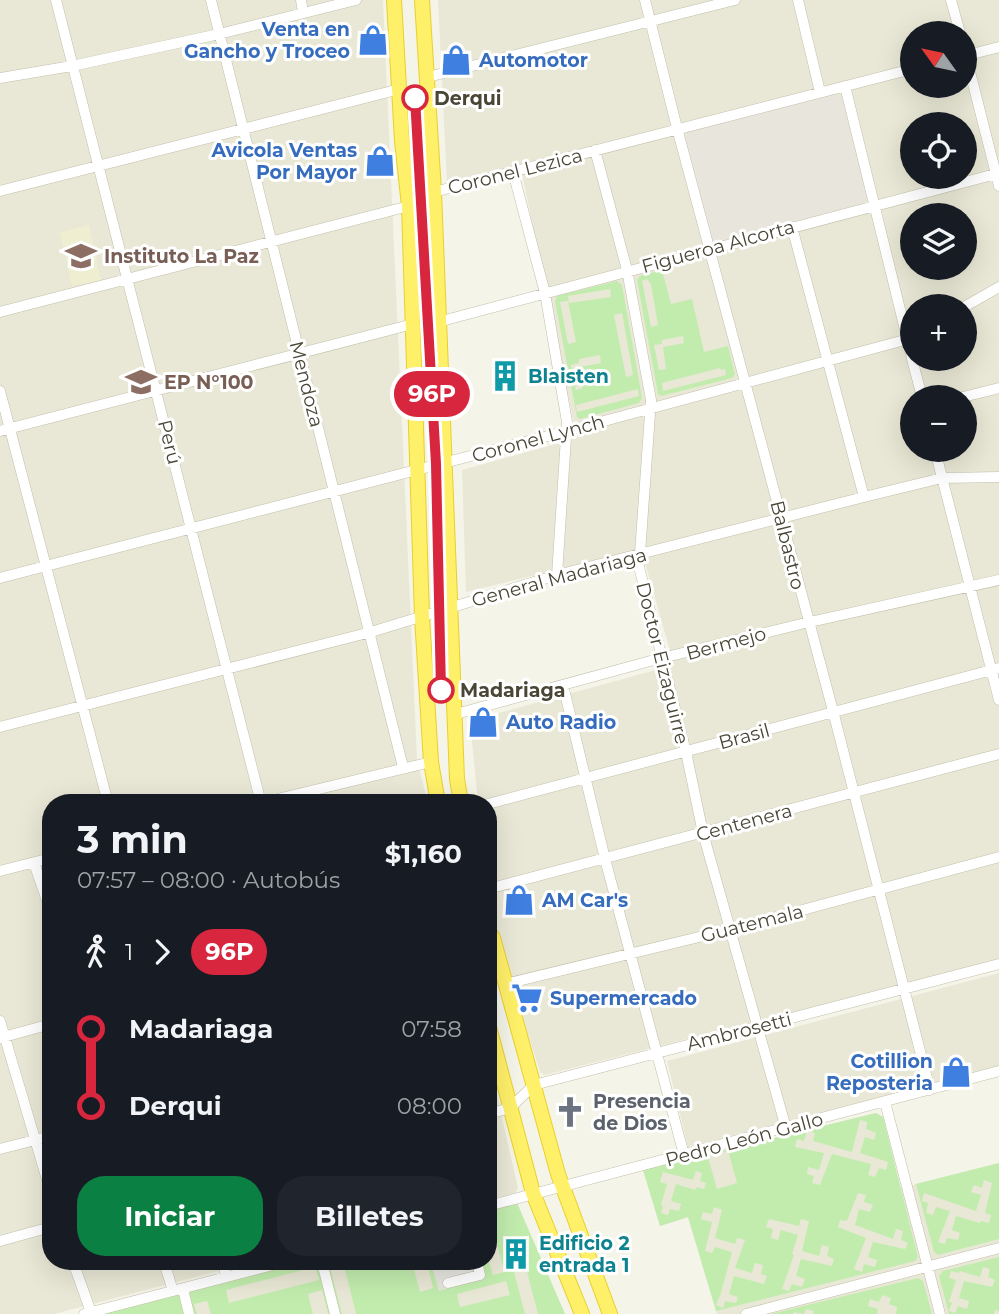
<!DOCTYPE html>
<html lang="es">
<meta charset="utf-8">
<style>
:root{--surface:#171b24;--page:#20242c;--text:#f1f3f6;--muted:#9ea1a6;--accent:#0b8043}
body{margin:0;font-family:Montserrat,sans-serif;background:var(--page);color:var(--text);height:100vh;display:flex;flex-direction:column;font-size:26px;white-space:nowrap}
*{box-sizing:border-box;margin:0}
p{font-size:23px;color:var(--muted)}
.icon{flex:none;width:38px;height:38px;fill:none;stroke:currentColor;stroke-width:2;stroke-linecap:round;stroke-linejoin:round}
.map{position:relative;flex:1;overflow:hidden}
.sheet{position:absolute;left:42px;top:794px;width:455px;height:476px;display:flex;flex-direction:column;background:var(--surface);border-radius:28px;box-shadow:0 7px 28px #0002}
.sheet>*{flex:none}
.badge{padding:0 14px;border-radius:23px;font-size:24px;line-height:46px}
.needle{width:46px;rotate:303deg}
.buttons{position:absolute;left:900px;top:21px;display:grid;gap:14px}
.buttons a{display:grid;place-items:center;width:77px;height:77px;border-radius:50%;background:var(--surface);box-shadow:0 7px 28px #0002;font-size:35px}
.map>.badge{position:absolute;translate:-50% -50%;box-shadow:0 0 0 4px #fff}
.legs{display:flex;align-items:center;gap:10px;height:77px;padding:0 35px;font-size:23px}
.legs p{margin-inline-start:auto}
.head{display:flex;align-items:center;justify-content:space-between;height:119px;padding:0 35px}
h1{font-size:38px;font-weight:700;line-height:52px}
.action{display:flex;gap:14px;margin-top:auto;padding:14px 35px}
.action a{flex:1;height:80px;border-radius:28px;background:var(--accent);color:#fff;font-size:28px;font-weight:700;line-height:80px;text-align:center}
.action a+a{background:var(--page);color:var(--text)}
ul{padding:0 35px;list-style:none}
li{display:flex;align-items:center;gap:24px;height:77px;font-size:26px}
li i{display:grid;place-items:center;width:10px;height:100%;margin:0 9px;background:currentColor}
li i::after{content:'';width:18px;height:18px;margin:-9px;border:5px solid;border-radius:50%;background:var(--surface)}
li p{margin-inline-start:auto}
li:first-child i{background:linear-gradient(#0000 50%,currentColor 0)}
li:last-child i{background:linear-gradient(currentColor 50%,#0000 0)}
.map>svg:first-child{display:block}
.residential{fill:#e9e8d6;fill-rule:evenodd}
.industrial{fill:#e8e5dd}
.education{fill:#efeed1}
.green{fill:#c2ecae;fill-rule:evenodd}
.parking{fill:#e6e5e0}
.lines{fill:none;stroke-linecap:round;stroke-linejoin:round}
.minor-casing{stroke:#c1bfaa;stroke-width:11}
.highway-casing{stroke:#e8cf2f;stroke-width:16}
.minor{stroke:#fff;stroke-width:10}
.highway{stroke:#fff069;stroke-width:14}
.line-1-casing{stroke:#fff;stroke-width:16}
.line-1{stroke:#d7263d;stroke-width:10}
.stop-1-dot{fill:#fff;stroke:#d7263d;stroke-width:3.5}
.labels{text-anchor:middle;stroke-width:6;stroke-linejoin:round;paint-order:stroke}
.shop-label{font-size:19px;font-weight:bold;fill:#366cbe;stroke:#fff;text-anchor:start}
.stop-label{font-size:19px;font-weight:bold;fill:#494636;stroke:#fff;text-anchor:start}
.street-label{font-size:19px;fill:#494636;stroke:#fff}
.education-label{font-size:19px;font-weight:bold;fill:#785e54;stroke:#fff;text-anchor:start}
.culture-label{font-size:19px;font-weight:bold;fill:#0d838f;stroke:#fff;text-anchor:start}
.worship-label{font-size:19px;font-weight:bold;fill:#5b616d;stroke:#fff;text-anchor:start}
</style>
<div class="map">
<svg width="999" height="1314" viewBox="0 0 999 1314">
<rect width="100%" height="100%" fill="#f5f4e8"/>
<path class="residential" d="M 0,0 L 383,0 L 417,760 L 428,803 L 51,803 L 51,1262 L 253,1262 L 54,1314 L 0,1314 Z
M 438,0 L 999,0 L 999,960 L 545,1075 L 540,1072 L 497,938 L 488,879 L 488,803 L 478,803 L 470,721 L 674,665 L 646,566 L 630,552 L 466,592 L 462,470 L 577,438 L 520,164 L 447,183 ZM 912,33 L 964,33 L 964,86 L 912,86 ZM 912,124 L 964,124 L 964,177 L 912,177 ZM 912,215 L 964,215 L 964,268 L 912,268 ZM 912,306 L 964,306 L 964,359 L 912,359 ZM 912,397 L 964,397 L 964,450 L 912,450 Z
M 999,973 L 999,1066 L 688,1147 L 667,1061 Z
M 488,1057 L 518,1188 L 515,1193 L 488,1200 Z
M 876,1113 L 883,1117 L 900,1188 L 999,1163 L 999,1314 L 717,1314 L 688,1217 L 660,1226 L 643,1170 Z
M 517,1203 L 565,1314 L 100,1314 L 297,1262 L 488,1262 L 488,1211 Z"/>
<path class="industrial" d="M 838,93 L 842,96 L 867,198 L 862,207 L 714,242 L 711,238 L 684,137 L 686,131 Z"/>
<path class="education" d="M 89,225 L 101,280 L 72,286 L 60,232 Z"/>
<path class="green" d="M 662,270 L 671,304 L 692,299 L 704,352 L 728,346 L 735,374 L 732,378 L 661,396 L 658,394 L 637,280 L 640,276 ZM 647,279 L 651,284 L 658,325 L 651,327 L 642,281 ZM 683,336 L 684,343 L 663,347 L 666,369 L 659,370 L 654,345 L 662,344 L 662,340 ZM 720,368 L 721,370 L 725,369 L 726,375 L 663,391 L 662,383 Z
M 617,281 L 622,285 L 642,398 L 639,403 L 580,419 L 577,417 L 555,301 L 557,296 ZM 610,289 L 611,297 L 569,303 L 568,296 ZM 568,301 L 576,342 L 568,344 L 560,302 ZM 622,313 L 633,375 L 626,377 L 614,315 ZM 600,355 L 601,363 L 580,367 L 583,388 L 576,390 L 571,365 L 579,363 L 579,359 ZM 638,389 L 639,396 L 577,412 L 576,405 Z
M 876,1113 L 883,1117 L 918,1257 L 915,1261 L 716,1311 L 688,1217 L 660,1226 L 643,1170 ZM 860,1120 L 867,1122 L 866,1129 L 876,1133 L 874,1140 L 865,1137 L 860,1153 L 888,1162 L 886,1170 L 879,1168 L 875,1177 L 868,1175 L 871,1164 L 832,1154 L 820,1185 L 812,1183 L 814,1176 L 807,1174 L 808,1167 L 819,1170 L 824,1153 L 795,1147 L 797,1139 L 804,1141 L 807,1131 L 815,1133 L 813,1141 L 852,1152 ZM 728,1151 L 737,1183 L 717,1189 L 708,1157 ZM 696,1171 L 702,1173 L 700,1181 L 706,1183 L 704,1189 L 697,1187 L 695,1190 L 676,1184 L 671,1201 L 681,1204 L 679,1211 L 670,1209 L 668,1215 L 661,1213 L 663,1206 L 661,1205 L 667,1184 L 660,1182 L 663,1172 L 693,1180 ZM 858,1193 L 866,1195 L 864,1202 L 873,1205 L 870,1212 L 859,1209 L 855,1225 L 893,1239 L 896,1229 L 903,1231 L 901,1240 L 908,1243 L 905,1249 L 873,1242 L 868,1257 L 877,1260 L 875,1267 L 864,1264 L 862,1272 L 854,1269 L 866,1238 L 838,1227 L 840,1220 L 847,1221 ZM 714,1207 L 722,1210 L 715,1238 L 735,1244 L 737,1238 L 745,1240 L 735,1268 L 752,1273 L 755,1263 L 763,1265 L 761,1274 L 767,1276 L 764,1284 L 734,1276 L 729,1294 L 738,1297 L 736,1303 L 725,1301 L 723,1308 L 716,1305 L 721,1293 L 732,1252 L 715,1247 L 712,1253 L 705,1251 L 712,1222 L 701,1219 L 703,1212 L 712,1214 ZM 769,1219 L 799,1226 L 801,1219 L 809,1221 L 802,1251 L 819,1256 L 822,1245 L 829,1247 L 827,1256 L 834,1259 L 832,1266 L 801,1259 L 796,1276 L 805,1279 L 802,1287 L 792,1284 L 789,1291 L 782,1289 L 794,1255 L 792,1254 L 798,1235 L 781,1230 L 778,1240 L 771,1238 L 773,1229 L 766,1227 Z
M 999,1163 L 999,1239 L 938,1255 L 934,1252 L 916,1184 ZM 984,1180 L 992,1183 L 985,1213 L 991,1215 L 989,1223 L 981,1221 L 980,1223 L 956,1216 L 952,1230 L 960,1233 L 958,1240 L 947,1238 L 945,1244 L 938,1242 L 950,1211 L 936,1207 L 933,1215 L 926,1213 L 928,1203 L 922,1201 L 924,1193 L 976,1211 L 981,1195 L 971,1192 L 974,1185 L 982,1188 Z
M 517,1203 L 565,1314 L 538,1314 L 518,1237 L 506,1241 L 525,1314 L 356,1314 L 343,1262 L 351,1262 L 353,1270 L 383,1262 L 412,1262 L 420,1292 L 433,1288 L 427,1262 L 438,1262 L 431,1264 L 488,1262 L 488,1259 L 493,1275 L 504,1272 L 492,1223 L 488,1224 L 488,1211 ZM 506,1281 L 510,1295 L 460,1307 L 457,1294 Z
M 999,1257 L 999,1311 L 995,1310 L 994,1314 L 949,1314 L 939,1276 L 943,1271 ZM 983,1267 L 990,1269 L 988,1277 L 995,1280 L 992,1287 L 964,1281 L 959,1298 L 969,1301 L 967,1309 L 958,1306 L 955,1313 L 949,1311 L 952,1303 L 949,1302 L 956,1280 L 949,1278 L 951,1271 L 959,1273 L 960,1271 L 980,1277 Z
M 297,1262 L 334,1262 L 329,1263 L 342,1314 L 328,1314 L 322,1290 L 308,1294 L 313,1314 L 211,1314 L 207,1301 L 194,1304 L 197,1314 L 100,1314 ZM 315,1267 L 319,1280 L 229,1303 L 226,1290 Z
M 918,1278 L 923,1281 L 932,1314 L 896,1314 L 897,1307 L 889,1304 L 891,1298 L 882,1295 L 879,1302 L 870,1299 L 868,1306 L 878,1309 L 877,1314 L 813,1314 L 814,1311 L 806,1309 L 804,1314 L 794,1312 L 793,1314 L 771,1314 Z"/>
<path class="parking" d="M 438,1262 L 479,1262 L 479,1279 L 439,1291 L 431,1264 Z"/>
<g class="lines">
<defs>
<path id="minor" d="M 56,0 L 261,803
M 211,0 L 403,767
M 301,0 L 303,12
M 645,0 L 677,128 L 833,711 L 930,1090
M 798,0 L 820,92
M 951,0 L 960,33
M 964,48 L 999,186
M 964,56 L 999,47
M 428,77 L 735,0
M 0,78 L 72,66 L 219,34 L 356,0
M 845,86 L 912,358
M 595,150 L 627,270 L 651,400 L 639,567 L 686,752 L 703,833 L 786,1128
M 513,172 L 545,293 L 567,422 L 557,575
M 0,191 L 400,89
M 792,227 L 864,497
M 964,307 L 999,287
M 0,312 L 409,206 L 434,192 L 912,69
M 438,322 L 999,173
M 912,359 L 922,397
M 0,391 L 108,803
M 963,397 L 999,388
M 0,431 L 413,324
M 935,450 L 999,700
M 0,578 L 567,431 L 901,341 L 912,336
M 563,685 L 605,859 L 684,1155
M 456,714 L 654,660 L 801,624 L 999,580
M 0,727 L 371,632 L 557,575 L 864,497 L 942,478 L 999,477
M 261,803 L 431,762
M 488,804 L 999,668
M 34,863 L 51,912
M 0,871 L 51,858
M 488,889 L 999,754
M 505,984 L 732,929 L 999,857
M 0,1021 L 51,1193
M 0,1038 L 51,1024
M 885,1102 L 940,1314
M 488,1114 L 510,1108 L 534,1085 L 999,964
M 0,1149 L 51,1136
M 488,1206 L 999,1071
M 0,1241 L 51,1227
M 73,1262 L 91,1312
M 164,1262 L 173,1291
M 223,1262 L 226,1277
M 322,1262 L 335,1314
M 448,1283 L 480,1275 L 477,1262
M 183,1289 L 189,1314
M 84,1314 L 284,1262
M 746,1314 L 999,1248"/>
<path id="highway" d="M 394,0 L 402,141 L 409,206 L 422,617 L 431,762 L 438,803
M 422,0 L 434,192 L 457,779 L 461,803
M 488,931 L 493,938 L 558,1174 L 610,1314
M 488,1023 L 533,1193 L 582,1314"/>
</defs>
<use href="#minor" class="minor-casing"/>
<use href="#highway" class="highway-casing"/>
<use href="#minor" class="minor"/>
<use href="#highway" class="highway"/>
</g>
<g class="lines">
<defs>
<path id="line-1" d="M 415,98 L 436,464 L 441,690"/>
</defs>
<use href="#line-1" class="line-1-casing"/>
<use href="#line-1" class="line-1"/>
</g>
<defs>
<symbol id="shop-bare" viewBox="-9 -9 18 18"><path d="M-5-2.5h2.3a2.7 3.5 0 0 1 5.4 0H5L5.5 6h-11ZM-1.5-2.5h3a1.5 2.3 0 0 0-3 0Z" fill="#3f7fe0" stroke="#fff" stroke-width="2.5" paint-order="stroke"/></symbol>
<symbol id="school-bare" viewBox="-9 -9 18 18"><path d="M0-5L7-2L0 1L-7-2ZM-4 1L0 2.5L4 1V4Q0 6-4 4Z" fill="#8d6e63" stroke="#fff" stroke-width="2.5" paint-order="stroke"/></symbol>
<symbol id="building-bare" viewBox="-9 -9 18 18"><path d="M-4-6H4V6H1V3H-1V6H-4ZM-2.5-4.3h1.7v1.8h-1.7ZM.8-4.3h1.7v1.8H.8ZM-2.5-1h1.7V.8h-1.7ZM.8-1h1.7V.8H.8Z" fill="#0f9aa8" stroke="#fff" stroke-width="2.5" paint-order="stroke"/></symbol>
<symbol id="supermarket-bare" viewBox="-9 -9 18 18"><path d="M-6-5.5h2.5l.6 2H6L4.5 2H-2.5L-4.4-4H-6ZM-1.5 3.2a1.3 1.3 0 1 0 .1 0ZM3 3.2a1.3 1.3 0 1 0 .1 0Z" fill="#3f7fe0" stroke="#fff" stroke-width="2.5" paint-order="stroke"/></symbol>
<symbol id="church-bare" viewBox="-9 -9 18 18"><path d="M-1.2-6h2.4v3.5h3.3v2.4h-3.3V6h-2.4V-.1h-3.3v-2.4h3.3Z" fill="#6b7280" stroke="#fff" stroke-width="2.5" paint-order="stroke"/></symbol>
</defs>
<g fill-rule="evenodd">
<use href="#shop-bare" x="351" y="18" width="44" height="44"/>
<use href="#shop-bare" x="434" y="38" width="44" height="44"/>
<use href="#shop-bare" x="358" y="139" width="44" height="44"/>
<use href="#school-bare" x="59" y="234" width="44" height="44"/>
<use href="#building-bare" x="483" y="354" width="44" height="44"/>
<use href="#school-bare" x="119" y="360" width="44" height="44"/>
<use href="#shop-bare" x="461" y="700" width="44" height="44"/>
<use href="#shop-bare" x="497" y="878" width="44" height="44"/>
<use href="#supermarket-bare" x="505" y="976" width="44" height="44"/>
<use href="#shop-bare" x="934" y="1050" width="44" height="44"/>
<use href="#church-bare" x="548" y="1090" width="44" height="44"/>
<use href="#building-bare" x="494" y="1232" width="44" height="44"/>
</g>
<g class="stop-1-dot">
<circle cx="415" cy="98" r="12"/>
<circle cx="441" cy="690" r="12"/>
</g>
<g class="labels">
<g class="shop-label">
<text x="350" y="36" text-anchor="end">Venta en<tspan x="350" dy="22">Gancho y Troceo</tspan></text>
<text x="479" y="67">Automotor</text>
<text x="357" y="157" text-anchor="end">Avicola Ventas<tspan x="357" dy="22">Por Mayor</tspan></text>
<text x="506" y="729">Auto Radio</text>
<text x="542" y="907">AM Car's</text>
<text x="550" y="1005">Supermercado</text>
<text x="933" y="1068" text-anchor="end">Cotillion<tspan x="933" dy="22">Reposteria</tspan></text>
</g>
<g class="stop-label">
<text x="434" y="105">Derqui</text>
<text x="460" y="697">Madariaga</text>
</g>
<g class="street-label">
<text transform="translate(515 171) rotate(-14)" y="7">Coronel Lezica</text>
<text transform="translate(718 246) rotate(-15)" y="7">Figueroa Alcorta</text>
<text transform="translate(307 384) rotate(76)" y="7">Mendoza</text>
<text transform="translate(538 438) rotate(-15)" y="7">Coronel Lynch</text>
<text transform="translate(170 442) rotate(76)" y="7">Perú</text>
<text transform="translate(788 545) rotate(76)" y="7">Balbastro</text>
<text transform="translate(559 577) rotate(-15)" y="7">General Madariaga</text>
<text transform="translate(726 643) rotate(-15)" y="7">Bermejo</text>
<text transform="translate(663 663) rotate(76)" y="7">Doctor Eizaguirre</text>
<text transform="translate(744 736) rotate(-15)" y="7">Brasil</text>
<text transform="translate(744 822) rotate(-15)" y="7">Centenera</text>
<text transform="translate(752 923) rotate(-14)" y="7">Guatemala</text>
<text transform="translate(739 1031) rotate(-14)" y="7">Ambrosetti</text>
<text transform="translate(744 1139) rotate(-15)" y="7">Pedro León Gallo</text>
</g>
<g class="education-label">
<text x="104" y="263">Instituto La Paz</text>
<text x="164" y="389">EP N°100</text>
</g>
<g class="culture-label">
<text x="528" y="383">Blaisten</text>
<text x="539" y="1250">Edificio 2<tspan x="539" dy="22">entrada 1</tspan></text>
</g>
<g class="worship-label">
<text x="593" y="1108">Presencia<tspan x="593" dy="22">de Dios</tspan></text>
</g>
</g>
</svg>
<div class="buttons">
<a><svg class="needle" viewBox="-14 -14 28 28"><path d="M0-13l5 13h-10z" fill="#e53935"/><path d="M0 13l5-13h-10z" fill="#9ea1a6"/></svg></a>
<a><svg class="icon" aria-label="locate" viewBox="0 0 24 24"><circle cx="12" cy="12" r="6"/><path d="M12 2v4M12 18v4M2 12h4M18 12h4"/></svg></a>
<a><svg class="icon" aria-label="layers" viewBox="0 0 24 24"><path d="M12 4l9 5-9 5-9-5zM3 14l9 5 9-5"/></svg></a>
<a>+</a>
<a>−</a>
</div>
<b class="badge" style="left:432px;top:394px;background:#d7263d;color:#fff">96P</b>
<section class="sheet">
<div class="head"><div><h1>3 min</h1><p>07:57 – 08:00 · Autobús</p></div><b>$1,160</b></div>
<div class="legs"><svg class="icon" aria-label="walk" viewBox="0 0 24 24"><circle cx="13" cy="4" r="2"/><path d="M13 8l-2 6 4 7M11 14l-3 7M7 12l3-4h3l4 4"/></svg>1<svg class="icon" aria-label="forward" viewBox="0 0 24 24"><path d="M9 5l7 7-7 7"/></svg><b class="badge" style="background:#d7263d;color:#fff">96P</b></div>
<ul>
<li><i style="color:#d7263d"></i><b>Madariaga</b><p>07:58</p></li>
<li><i style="color:#d7263d"></i><b>Derqui</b><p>08:00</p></li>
</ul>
<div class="action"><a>Iniciar</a><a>Billetes</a></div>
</section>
</div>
